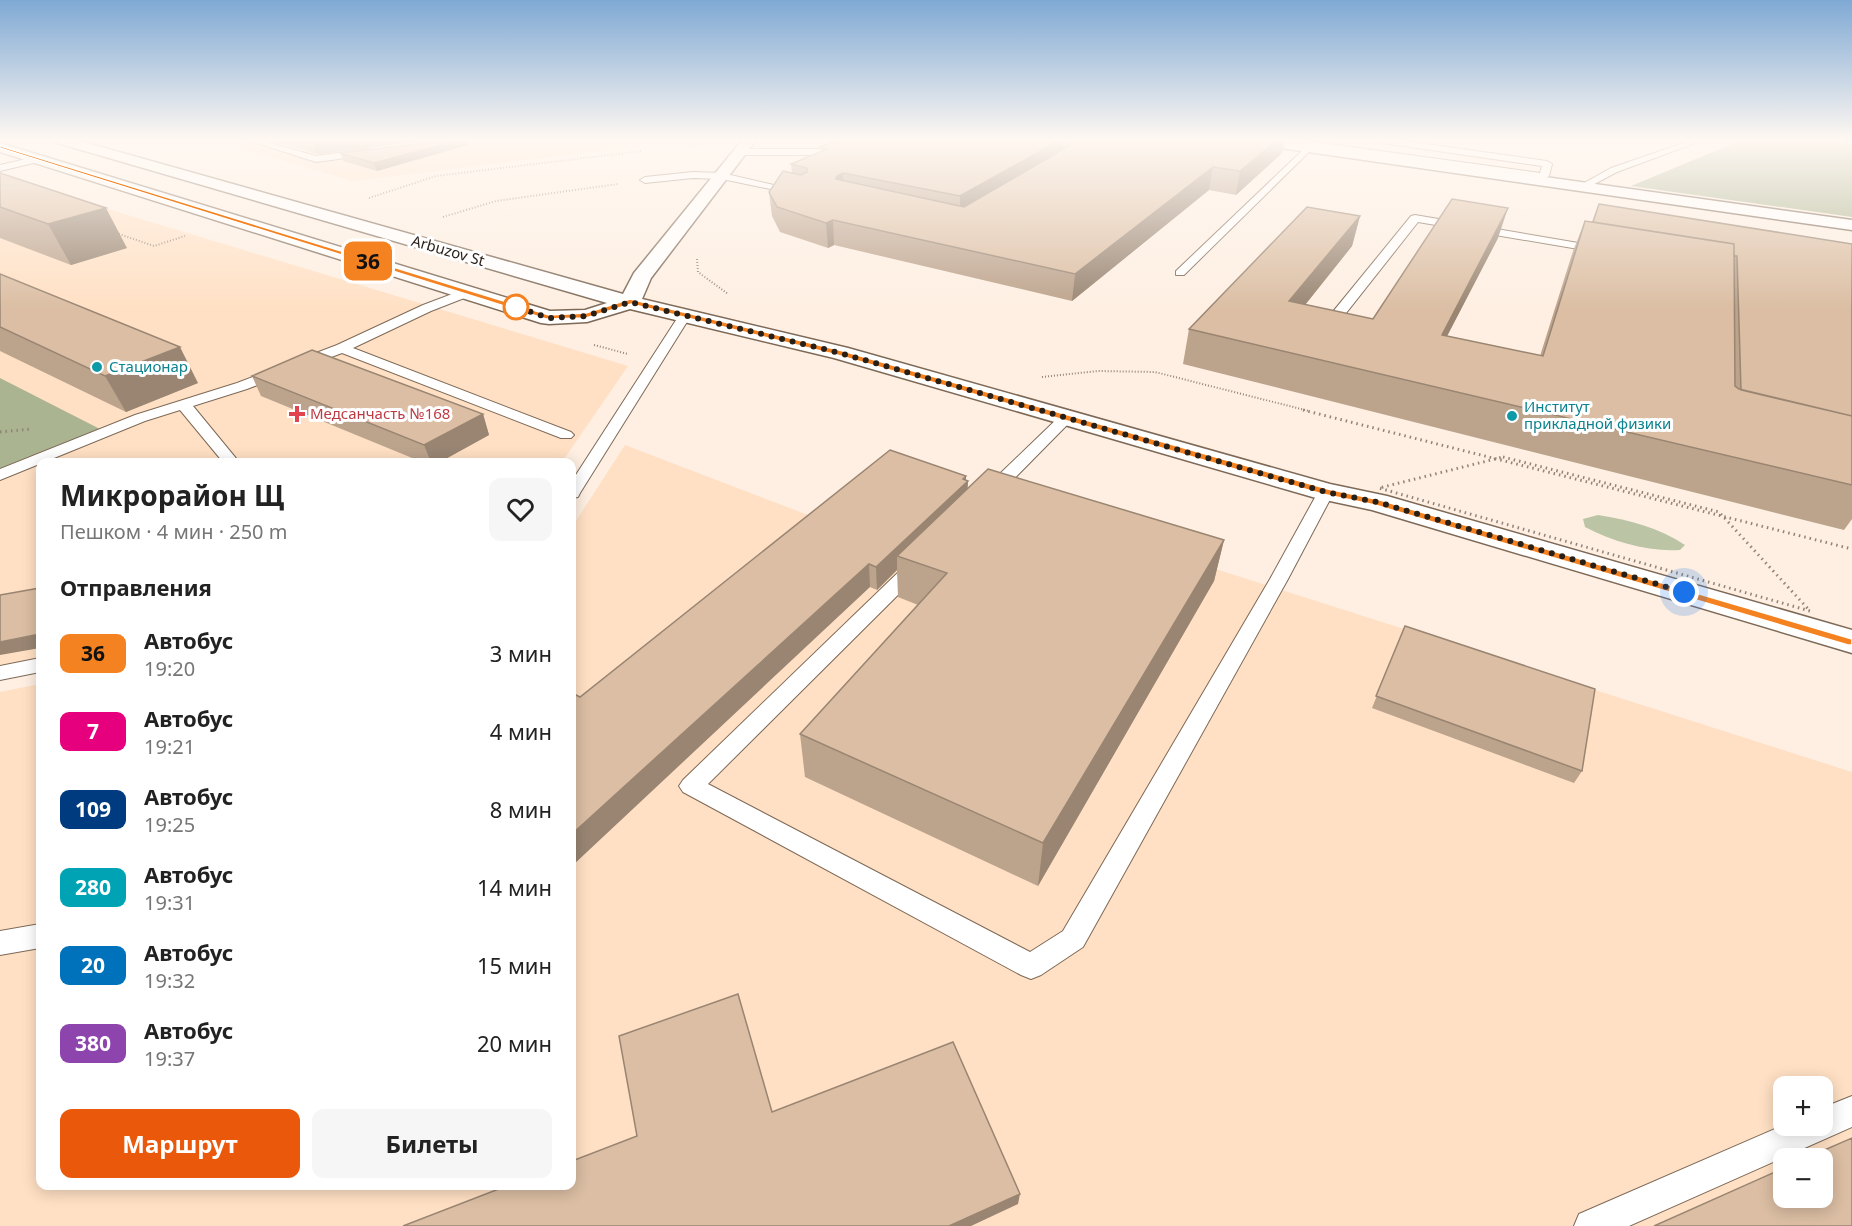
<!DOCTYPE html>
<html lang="ru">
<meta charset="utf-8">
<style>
:root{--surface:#fff;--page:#f6f6f6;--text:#222;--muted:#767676;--accent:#ea580c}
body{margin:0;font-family:"Noto Sans",sans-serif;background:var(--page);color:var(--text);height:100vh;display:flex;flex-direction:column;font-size:22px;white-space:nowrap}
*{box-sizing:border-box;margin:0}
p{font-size:20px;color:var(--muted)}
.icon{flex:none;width:33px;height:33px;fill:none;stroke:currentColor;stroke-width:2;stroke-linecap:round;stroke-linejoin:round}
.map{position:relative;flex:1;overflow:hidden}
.drawer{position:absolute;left:36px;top:458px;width:540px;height:732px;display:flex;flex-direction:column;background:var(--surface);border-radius:12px;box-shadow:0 3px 15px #0003}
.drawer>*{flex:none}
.badge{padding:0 12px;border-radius:9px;font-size:21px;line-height:39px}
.buttons{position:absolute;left:1773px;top:1076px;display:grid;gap:12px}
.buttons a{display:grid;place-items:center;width:60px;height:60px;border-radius:12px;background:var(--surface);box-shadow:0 3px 15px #0003;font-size:30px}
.you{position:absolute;width:30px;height:30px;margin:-15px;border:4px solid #fff;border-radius:50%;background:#1a73e8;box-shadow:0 0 0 9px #1a73e833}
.map>.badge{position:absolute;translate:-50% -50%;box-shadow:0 0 0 3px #fff}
h2{padding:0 24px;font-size:22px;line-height:54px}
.round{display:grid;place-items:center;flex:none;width:63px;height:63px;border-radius:12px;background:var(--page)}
.overview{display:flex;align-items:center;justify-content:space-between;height:102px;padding:0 24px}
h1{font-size:28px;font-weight:700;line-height:45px}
.cta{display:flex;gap:12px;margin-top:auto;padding:12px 24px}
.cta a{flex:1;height:69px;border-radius:12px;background:var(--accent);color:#fff;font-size:24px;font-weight:700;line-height:69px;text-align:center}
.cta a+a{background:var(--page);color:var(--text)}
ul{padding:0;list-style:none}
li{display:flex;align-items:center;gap:18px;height:78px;padding:0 24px}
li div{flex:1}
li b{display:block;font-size:22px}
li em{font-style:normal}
li .badge{min-width:66px;font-weight:700;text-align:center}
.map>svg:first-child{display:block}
.built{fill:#ffe0c4;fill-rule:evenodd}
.green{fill:#bcc4a6}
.forest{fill:#abb491}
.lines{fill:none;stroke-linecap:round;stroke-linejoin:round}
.lane-casing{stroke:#7e6956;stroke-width:2}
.secondary-casing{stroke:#7e6956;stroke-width:3}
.path-far1{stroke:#908479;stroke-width:2;stroke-dasharray:1 2;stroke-linecap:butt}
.path{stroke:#908479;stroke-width:3;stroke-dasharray:1.5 4;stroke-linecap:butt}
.lane{fill:#fff;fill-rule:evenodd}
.secondary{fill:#fff;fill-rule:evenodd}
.wall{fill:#bca38c}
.shaded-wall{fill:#998572}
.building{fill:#dbbea3;stroke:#998572;stroke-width:1.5}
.line{fill:#f58220;stroke:#fff;stroke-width:1.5}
.walk{stroke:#281f17;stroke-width:6;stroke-dasharray:0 10.8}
.stop-dot{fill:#fff;stroke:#f58220;stroke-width:3}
.culture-dot{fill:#0f9aa8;stroke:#fff;stroke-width:2}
.health-dot{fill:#e0444e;stroke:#fff;stroke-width:2}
.labels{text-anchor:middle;stroke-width:6;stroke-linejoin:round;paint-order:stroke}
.far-street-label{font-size:15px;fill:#281f17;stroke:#fff}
.far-culture-label{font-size:15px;fill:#0d838f;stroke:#fff;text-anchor:start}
.far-health-label{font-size:15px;fill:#be3a42;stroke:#fff;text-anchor:start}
</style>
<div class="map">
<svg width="1852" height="1226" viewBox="0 0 1852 1226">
<rect width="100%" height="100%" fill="#feefe2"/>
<path class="built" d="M 210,139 L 702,139 L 353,181 Z
M 0,177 L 2,177 L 628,366 L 562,462 L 40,462 L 40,667 L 0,675 Z
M 625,445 L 821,520 L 987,496 L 1852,772 L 1852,1226 L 0,1226 L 0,692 L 40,684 L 40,1185 L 572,1185 L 572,527 ZM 1784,1086 L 1822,1086 L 1822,1125 L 1784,1125 ZM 1784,1158 L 1822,1158 L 1822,1197 L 1784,1197 Z"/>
<path class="green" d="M 1598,515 C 1629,520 1658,527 1685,545 L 1680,550 C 1648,552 1614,542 1585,527 L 1583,519 Z"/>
<path class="forest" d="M 1744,139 L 1821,139 L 1852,144 L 1852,217 L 1631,186 Z
M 0,378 L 100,429 L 0,472 Z"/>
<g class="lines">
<defs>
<path id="lane" d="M 244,139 L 256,139 L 316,156 L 368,149 L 372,152 L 368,155 L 316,162 Z
M 855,139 L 866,139 L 828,155 L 740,155 L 736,152 L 740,149 L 827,149 Z
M 1274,139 L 1293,139 L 1540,173 L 1542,166 L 1375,142 L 1371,139 L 1390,139 L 1547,161 L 1552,164 L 1549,176 L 1544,179 L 1311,146 L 1311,150 L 1184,275 L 1176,275 L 1176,271 L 1307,146 Z
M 1695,139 L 1706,139 L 1617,172 L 1585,189 L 1577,187 L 1611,168 Z
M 39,156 L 42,157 L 42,161 L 0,171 L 0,165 Z
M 693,172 L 722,173 L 804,192 L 799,195 L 722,179 L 693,178 L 645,183 L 640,180 L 645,177 Z
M 1415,215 L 1602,247 L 1608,250 L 1602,253 L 1418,222 L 1328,336 L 1318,336 L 1316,333 L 1318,330 L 1411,216 Z
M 468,288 L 472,289 L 472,295 L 431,311 L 353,348 L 571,432 L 574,435 L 571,438 L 561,438 L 342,353 L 247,389 L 193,406 L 239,462 L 223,462 L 180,410 L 145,421 L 0,480 L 0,469 L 135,415 L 237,383 L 337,345 L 423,305 Z
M 684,313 L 690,317 L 580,493 L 578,497 L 572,498 L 572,481 L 678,317 Z
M 1066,413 L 1074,418 L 1071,421 L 995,498 L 983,498 L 981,494 L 983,490 L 1061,415 Z
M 1326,487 L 1334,492 L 1288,579 L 1083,947 L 1041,975 L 1031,979 L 1021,975 L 683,792 L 679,786 L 683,780 L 910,561 L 924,561 L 926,565 L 924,569 L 708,784 L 1030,952 L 1063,931 L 1270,579 L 1318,492 Z
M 40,658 L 40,672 L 0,680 L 0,666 Z
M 40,924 L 40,948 L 0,955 L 0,931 Z
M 1852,1096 L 1852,1127 L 1629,1226 L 1574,1226 L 1579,1214 L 1784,1125 L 1822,1125 L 1822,1108 Z"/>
<path id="secondary" d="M 52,139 L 73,139 L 623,294 L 634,273 L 743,139 L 757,139 L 651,278 L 642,299 L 848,348 L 1330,484 L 1387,496 L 1852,630 L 1852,653 L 1372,510 L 1316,498 L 834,358 L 630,309 L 587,322 L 549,324 L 541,323 L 0,152 L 0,143 L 550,311 L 585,310 L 607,303 L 54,142 Z
M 1238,139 L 1273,139 L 1852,220 L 1852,230 L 1245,143 Z"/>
</defs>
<use href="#lane" class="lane-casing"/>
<use href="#secondary" class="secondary-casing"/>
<path class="path-far1" d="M 688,146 L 707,143
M 369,198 L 436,176 L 642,151
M 443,217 L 496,201 L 618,184
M 116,233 L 154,246 L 185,236
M 697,259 L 698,272 L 728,294
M 594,345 L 628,354
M 1042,377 L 1098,371 L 1155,372 L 1309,411"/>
<path class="path" d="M 1303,410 L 1852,549
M 0,432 L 32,429
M 1503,457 L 1719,512 L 1810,611 L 1379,488 Z"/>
<use href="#lane" class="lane"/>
<use href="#secondary" class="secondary"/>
</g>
<path class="wall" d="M 265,139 L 438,139 L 317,154 Z
M 450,139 L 466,139 L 468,145 L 377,171 L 343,161 L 340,153 L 445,141 Z
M 841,139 L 1285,139 L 1282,153 L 1236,195 L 1209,190 L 1072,301 L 834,245 L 828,248 L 780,232 L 772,216 L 769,192 L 792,173 L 791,164 L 821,151 L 820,147 Z
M 0,173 L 127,248 L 71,265 L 0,238 Z
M 1599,204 L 1852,244 L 1852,519 L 1844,530 L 1183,364 L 1189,329 L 1360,216 L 1352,246 L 1305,305 L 1373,319 L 1498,238 L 1447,336 L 1540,356 L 1573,251 L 1585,221 L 1592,222 Z
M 0,274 L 198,383 L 126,412 L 0,351 Z
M 252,376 L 483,414 L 489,435 L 440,462 L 422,462 L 261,396 Z
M 966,476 L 966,480 L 968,481 L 967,489 L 1224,540 L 1214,581 L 1038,886 L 805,777 L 800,734 L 918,605 L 898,597 L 897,570 L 877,590 L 870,587 L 580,697 Z
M 1405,626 L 1582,771 L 1574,783 L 1372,708 Z"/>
<path class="shaded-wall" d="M 312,139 L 438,139 L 317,154 Z
M 463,139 L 466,139 L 468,145 L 377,171 L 374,163 Z
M 1062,139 L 1064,139 L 1062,159 L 960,221 L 960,196 Z
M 1279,139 L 1285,139 L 1282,153 L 1236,195 L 1240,171 Z
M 1213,167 L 1209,190 L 1072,301 L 1075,274 Z
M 843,173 L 844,196 L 836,179 L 837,176 Z
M 106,208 L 127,248 L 71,265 L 48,224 Z
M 1508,208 L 1498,238 L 1430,369 L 1442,335 Z
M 1360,216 L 1352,246 L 1281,335 L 1289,301 Z
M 833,220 L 834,245 L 828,248 L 826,223 Z
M 180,347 L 198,383 L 126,412 L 105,376 Z
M 483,414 L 489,435 L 440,462 L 431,462 L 424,445 Z
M 966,476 L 966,482 L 968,481 L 967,503 L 897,556 L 897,570 L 877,590 L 876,567 Z
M 1224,540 L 1214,581 L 1038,886 L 1043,843 Z
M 869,564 L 870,587 L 572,866 L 572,834 Z
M 40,634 L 40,648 L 0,655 L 0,642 Z
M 1020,1194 L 1018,1204 L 971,1226 L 949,1226 Z"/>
<path class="building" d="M 450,139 L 463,139 L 374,163 L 340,153 L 445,141 Z
M 841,139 L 1062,139 L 960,196 L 843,173 L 837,176 L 836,179 L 964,207 L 1069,146 L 1070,139 L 1068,139 L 1279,139 L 1240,171 L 1213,167 L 1075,274 L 833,220 L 826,223 L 777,207 L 769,192 L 783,171 L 801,175 L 807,172 L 807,168 L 791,164 L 827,149 L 820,147 Z
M 0,173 L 106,208 L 48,224 L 0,207 Z
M 1452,199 L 1508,208 L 1442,335 L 1543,356 L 1585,221 L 1734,244 L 1735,386 L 1739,389 L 1852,416 L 1852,485 L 1189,329 L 1307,207 L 1360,216 L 1289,301 L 1373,319 Z
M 1599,204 L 1852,244 L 1852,416 L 1741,390 L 1737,256 L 1734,256 L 1734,244 L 1593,222 Z
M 0,274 L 180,347 L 105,376 L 0,327 Z
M 312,350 L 483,414 L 424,445 L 252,376 Z
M 890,450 L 966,476 L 963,479 L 968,481 L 876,567 L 869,564 L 572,834 L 572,693 L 580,697 Z
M 988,469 L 1224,540 L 1043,843 L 800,734 L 947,573 L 897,556 Z
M 40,588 L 40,634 L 0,642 L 0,595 Z
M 1405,626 L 1595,689 L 1582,771 L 1376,696 Z
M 738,994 L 772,1112 L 953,1042 L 1020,1194 L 949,1226 L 403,1226 L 509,1185 L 572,1185 L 572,1161 L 637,1136 L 619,1036 Z
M 1852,1138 L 1852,1226 L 1654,1226 L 1784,1168 L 1784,1197 L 1822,1197 L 1822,1158 L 1806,1158 Z"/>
<linearGradient id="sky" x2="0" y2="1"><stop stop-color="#7fa9d4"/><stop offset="0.45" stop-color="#fff8f2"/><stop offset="1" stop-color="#fff8f2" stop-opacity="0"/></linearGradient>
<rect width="1852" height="310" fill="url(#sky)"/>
<path class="line" d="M 0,146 L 549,315 L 586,313 L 630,299 L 843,351 L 1328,489 L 1380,500 L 1852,639 L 1852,645 L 1848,645 L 1375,505 L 1322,494 L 837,355 L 631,304 L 586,318 L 546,319 L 0,148 Z"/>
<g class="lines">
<path class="walk" d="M 516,307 L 513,306 L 549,318 L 586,316 L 630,302 L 840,353 L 1326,492 L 1377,502 L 1684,592"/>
</g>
<circle class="stop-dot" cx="516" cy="307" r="12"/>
<g class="culture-dot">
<circle cx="97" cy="367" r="6"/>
<circle cx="1512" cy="416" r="6"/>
</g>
<path class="health-dot" d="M294 405h6v6h6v6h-6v6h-6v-6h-6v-6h6z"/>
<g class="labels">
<g class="far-street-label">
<text transform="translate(448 251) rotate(16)" y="5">Arbuzov St</text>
</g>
<g class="far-culture-label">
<text x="109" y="372">Стационар</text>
<text x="1524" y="412">Институт<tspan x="1524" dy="17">прикладной физики</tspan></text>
</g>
<g class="far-health-label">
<text x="310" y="419">Медсанчасть №168</text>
</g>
</g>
</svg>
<div class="buttons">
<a>+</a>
<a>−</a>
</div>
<div class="you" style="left:1684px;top:592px"></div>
<b class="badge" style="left:368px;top:261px;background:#f58220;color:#111">36</b>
<section class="drawer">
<div class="overview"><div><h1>Микрорайон Щ</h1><p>Пешком · 4 мин · 250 m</p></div><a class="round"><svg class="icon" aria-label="heart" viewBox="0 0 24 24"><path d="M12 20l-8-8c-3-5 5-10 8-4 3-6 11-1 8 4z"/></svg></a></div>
<h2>Отправления</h2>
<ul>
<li><span class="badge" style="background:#f58220;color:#111">36</span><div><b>Автобус</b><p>19:20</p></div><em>3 мин</em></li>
<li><span class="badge" style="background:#e6007e;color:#fff">7</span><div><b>Автобус</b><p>19:21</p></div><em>4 мин</em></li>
<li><span class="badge" style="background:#003b80;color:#fff">109</span><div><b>Автобус</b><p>19:25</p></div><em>8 мин</em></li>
<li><span class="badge" style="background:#00a3b4;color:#fff">280</span><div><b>Автобус</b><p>19:31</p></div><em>14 мин</em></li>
<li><span class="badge" style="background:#0072bc;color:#fff">20</span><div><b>Автобус</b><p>19:32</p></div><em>15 мин</em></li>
<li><span class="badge" style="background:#8e44ad;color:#fff">380</span><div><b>Автобус</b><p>19:37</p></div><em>20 мин</em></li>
</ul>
<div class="cta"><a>Маршрут</a><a>Билеты</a></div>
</section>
</div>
